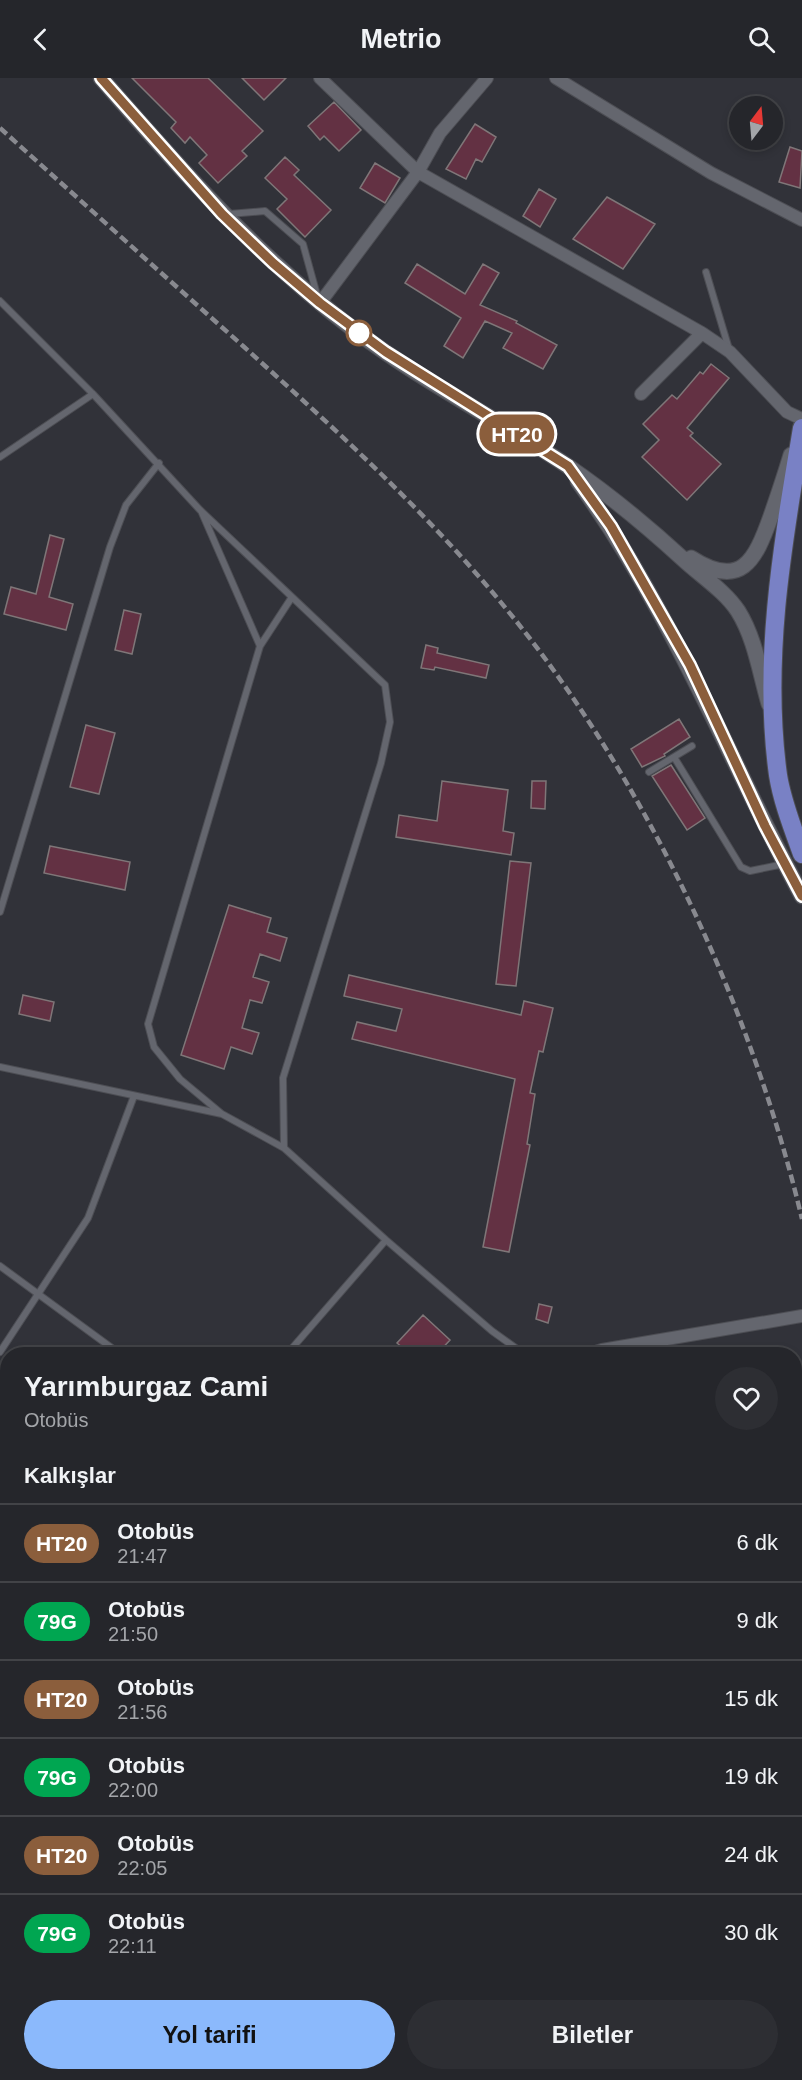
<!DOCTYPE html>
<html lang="tr">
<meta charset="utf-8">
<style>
:root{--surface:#25262b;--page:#2d2e33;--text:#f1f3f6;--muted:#a3a5a9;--line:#424347;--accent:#8bb9fc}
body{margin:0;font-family:Arial,sans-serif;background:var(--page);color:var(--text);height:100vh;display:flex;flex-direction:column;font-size:22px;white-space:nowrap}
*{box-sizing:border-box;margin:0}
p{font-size:20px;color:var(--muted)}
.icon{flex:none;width:33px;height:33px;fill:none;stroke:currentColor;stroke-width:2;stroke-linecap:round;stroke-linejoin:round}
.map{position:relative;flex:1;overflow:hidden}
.side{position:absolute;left:0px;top:1269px;width:802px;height:734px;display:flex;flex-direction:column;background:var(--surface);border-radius:24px 24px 0 0;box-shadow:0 3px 9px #0003,0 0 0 2px var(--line)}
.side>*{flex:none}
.badge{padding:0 12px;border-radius:20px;font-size:21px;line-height:39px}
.needle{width:39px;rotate:16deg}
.controls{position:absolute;left:729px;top:18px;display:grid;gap:12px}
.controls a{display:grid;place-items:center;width:54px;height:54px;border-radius:50%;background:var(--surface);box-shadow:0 3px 9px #0003,0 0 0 2px var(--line);font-size:30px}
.map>.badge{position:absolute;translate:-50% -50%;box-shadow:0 0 0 3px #fff}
h2{padding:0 24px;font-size:22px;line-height:54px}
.round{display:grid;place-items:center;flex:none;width:63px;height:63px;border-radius:32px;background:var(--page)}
.headline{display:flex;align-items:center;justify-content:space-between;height:102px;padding:0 24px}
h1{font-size:28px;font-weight:800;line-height:45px}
.button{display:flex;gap:12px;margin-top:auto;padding:12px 24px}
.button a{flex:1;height:69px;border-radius:36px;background:var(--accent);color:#111;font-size:24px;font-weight:800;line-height:69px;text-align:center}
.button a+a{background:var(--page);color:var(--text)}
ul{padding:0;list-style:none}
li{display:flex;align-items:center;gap:18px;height:78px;padding:0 24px;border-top:2px solid var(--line)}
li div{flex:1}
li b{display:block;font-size:22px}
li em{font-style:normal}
li .badge{min-width:66px;font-weight:700;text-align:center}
header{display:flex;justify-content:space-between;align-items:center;height:78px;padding:0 24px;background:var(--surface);font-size:27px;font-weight:800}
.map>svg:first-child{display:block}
.building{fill:#633143;stroke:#7f7678;stroke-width:1.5}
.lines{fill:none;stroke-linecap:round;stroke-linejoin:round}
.service-casing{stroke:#4d4e54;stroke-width:8}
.minor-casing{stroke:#4d4e54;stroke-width:14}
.tertiary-casing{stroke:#4d4e54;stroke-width:17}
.primary-casing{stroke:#4d4e54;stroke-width:20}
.service{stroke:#64666e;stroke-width:6}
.minor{stroke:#64666e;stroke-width:12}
.tertiary{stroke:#64666e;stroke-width:15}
.primary{stroke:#7981c5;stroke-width:18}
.rail{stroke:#88898f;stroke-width:4.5;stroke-dasharray:9 4.5;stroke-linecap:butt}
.line-casing{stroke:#fff;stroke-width:14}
.line{stroke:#8b5e3c;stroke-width:9}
.stop-dot{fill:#fff;stroke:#8b5e3c;stroke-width:3}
</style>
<header><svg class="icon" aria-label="back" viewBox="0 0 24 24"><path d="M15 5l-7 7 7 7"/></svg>Metrio<svg class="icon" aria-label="search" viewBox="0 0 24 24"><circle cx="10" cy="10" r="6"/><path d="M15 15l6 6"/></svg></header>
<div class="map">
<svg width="802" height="2002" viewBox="0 0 802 2002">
<rect width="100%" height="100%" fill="#313239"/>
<path class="building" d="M 132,0 L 208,0 L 263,53 L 242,73 L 247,78 L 218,105 L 199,85 L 207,77 L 190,59 L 185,65 L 171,50 L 176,44 Z
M 242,0 L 286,0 L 264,22 Z
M 334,24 L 361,52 L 339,73 L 324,58 L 320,62 L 308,48 Z
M 475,46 L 496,59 L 482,84 L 476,81 L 466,101 L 446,91 Z
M 790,69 L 802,73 L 800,110 L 779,104 Z
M 285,79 L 299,92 L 294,97 L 331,132 L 305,159 L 277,131 L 287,121 L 265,100 Z
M 375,85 L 400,100 L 385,125 L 360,110 Z
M 539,111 L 556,121 L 540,149 L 523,138 Z
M 607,119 L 655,146 L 623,191 L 573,161 Z
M 417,186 L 465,216 L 483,186 L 499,195 L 480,227 L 517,243 L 516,245 L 557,267 L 543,291 L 503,270 L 512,255 L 485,243 L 463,280 L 444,268 L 461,240 L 405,205 Z
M 711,286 L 729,300 L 687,350 L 693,355 L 690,358 L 721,386 L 687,422 L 642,379 L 659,362 L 643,346 L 672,317 L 677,321 L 700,294 L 703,296 Z
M 50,457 L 64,461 L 49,519 L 73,526 L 66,552 L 4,536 L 11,509 L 36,516 Z
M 124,532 L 141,536 L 132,576 L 115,572 Z
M 426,567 L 438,570 L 437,575 L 489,587 L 486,600 L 435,589 L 434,592 L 421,590 Z
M 679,641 L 690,659 L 664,676 L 665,678 L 642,689 L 631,671 Z
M 86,647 L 115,655 L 99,716 L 70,709 Z
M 671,687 L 705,740 L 687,752 L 652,698 Z
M 442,703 L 508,712 L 503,753 L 514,755 L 511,777 L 396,759 L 399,737 L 437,743 Z
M 532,703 L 546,703 L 545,731 L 531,730 Z
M 50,768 L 130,784 L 125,812 L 44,795 Z
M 510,783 L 531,785 L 516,908 L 496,906 Z
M 229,827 L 271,840 L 267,854 L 287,860 L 280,883 L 260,876 L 253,899 L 269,904 L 262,925 L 250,922 L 242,950 L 259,955 L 252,976 L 231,969 L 224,991 L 181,977 Z
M 349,897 L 521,937 L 524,923 L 553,930 L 543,974 L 539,973 L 530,1015 L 535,1016 L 527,1066 L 530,1067 L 509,1174 L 483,1169 L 515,1001 L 352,961 L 357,944 L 396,953 L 402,931 L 344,918 Z
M 23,917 L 54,924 L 50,943 L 19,936 Z
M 539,1226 L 552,1229 L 548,1245 L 536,1241 Z
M 423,1237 L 450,1262 L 437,1276 L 410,1276 L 397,1265 Z"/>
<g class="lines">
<defs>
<path id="service" d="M 229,136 L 265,133 L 303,166 L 317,217
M 706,194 L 729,271
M 0,223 L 93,316 L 200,432 L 385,607 L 390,644 L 381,685 L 283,1000 L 284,1070
M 0,379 L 93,316
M 202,435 L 260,568
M 674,679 L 741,789 L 750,793 L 784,786
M 649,694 L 692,668
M 0,834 L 110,469 L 126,427 L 159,385
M 0,989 L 222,1036 L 284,1070 L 386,1162 L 492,1253 L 524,1276
M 222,1036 L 180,1001 L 154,969 L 148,946 L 260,568 L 292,519
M 0,1188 L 120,1276
M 0,1274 L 88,1140 L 134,1018
M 287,1276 L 386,1162
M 0,1487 L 3,1509 L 0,1513
M 0,1608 L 8,1600
M 795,1767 L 802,1768
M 0,1868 L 8,1864
M 437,1995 L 441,2002
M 728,1995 L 730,2002"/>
<path id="minor" d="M 320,0 L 418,94 L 702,255 L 730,274 L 787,334 L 802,341
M 556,0 L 711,95 L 802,142
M 320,225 L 418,94 L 440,55 L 487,0
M 641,316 L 702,255
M 589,1276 L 602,1272 L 802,1238
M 177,2002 L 179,1995"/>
<path id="tertiary" d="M 101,0 C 179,90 257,178 353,251 C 420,302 496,340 566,387 C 607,415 647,448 683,481 C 700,497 725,513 738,533 C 755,560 760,595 769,626
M 578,403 C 672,533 727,678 802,818
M 691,480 C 741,512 755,483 771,438 C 778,418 785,397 791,377"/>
<path id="primary" d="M 802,350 C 783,464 762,581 778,697 C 782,723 793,751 802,776"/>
</defs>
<use href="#service" class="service-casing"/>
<use href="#minor" class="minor-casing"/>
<use href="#tertiary" class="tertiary-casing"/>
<use href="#primary" class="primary-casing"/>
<use href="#service" class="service"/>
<use href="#minor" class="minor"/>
<use href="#tertiary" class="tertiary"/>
<use href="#primary" class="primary"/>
<path class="rail" d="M 0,50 C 81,123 162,196 243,268 C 336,352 429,436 508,533 C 646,701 752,930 802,1141"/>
</g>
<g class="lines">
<defs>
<path id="line" d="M 101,0 L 222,136 L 273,185 L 320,225 L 386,274 L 568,388 L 611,448 L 690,587 L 765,748 L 802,818"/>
</defs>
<use href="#line" class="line-casing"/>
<use href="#line" class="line"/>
</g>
<circle class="stop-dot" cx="359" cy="255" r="12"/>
</svg>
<div class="controls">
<a><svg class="needle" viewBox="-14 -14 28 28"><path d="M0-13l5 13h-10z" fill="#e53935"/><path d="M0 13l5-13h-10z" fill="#a3a5a9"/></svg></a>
</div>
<b class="badge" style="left:517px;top:356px;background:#8b5e3c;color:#fff">HT20</b>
<section class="side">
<div class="headline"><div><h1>Yarımburgaz Cami</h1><p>Otobüs</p></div><a class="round"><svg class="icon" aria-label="heart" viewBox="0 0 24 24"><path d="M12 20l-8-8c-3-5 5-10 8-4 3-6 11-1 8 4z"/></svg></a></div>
<h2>Kalkışlar</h2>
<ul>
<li><span class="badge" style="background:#8b5e3c;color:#fff">HT20</span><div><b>Otobüs</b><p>21:47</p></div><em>6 dk</em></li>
<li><span class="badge" style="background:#00a651;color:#fff">79G</span><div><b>Otobüs</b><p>21:50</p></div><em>9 dk</em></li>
<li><span class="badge" style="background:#8b5e3c;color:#fff">HT20</span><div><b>Otobüs</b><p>21:56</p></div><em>15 dk</em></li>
<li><span class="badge" style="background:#00a651;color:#fff">79G</span><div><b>Otobüs</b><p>22:00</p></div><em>19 dk</em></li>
<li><span class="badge" style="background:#8b5e3c;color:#fff">HT20</span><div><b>Otobüs</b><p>22:05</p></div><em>24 dk</em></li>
<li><span class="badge" style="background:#00a651;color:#fff">79G</span><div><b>Otobüs</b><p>22:11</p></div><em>30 dk</em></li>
</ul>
<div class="button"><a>Yol tarifi</a><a>Biletler</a></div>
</section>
</div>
